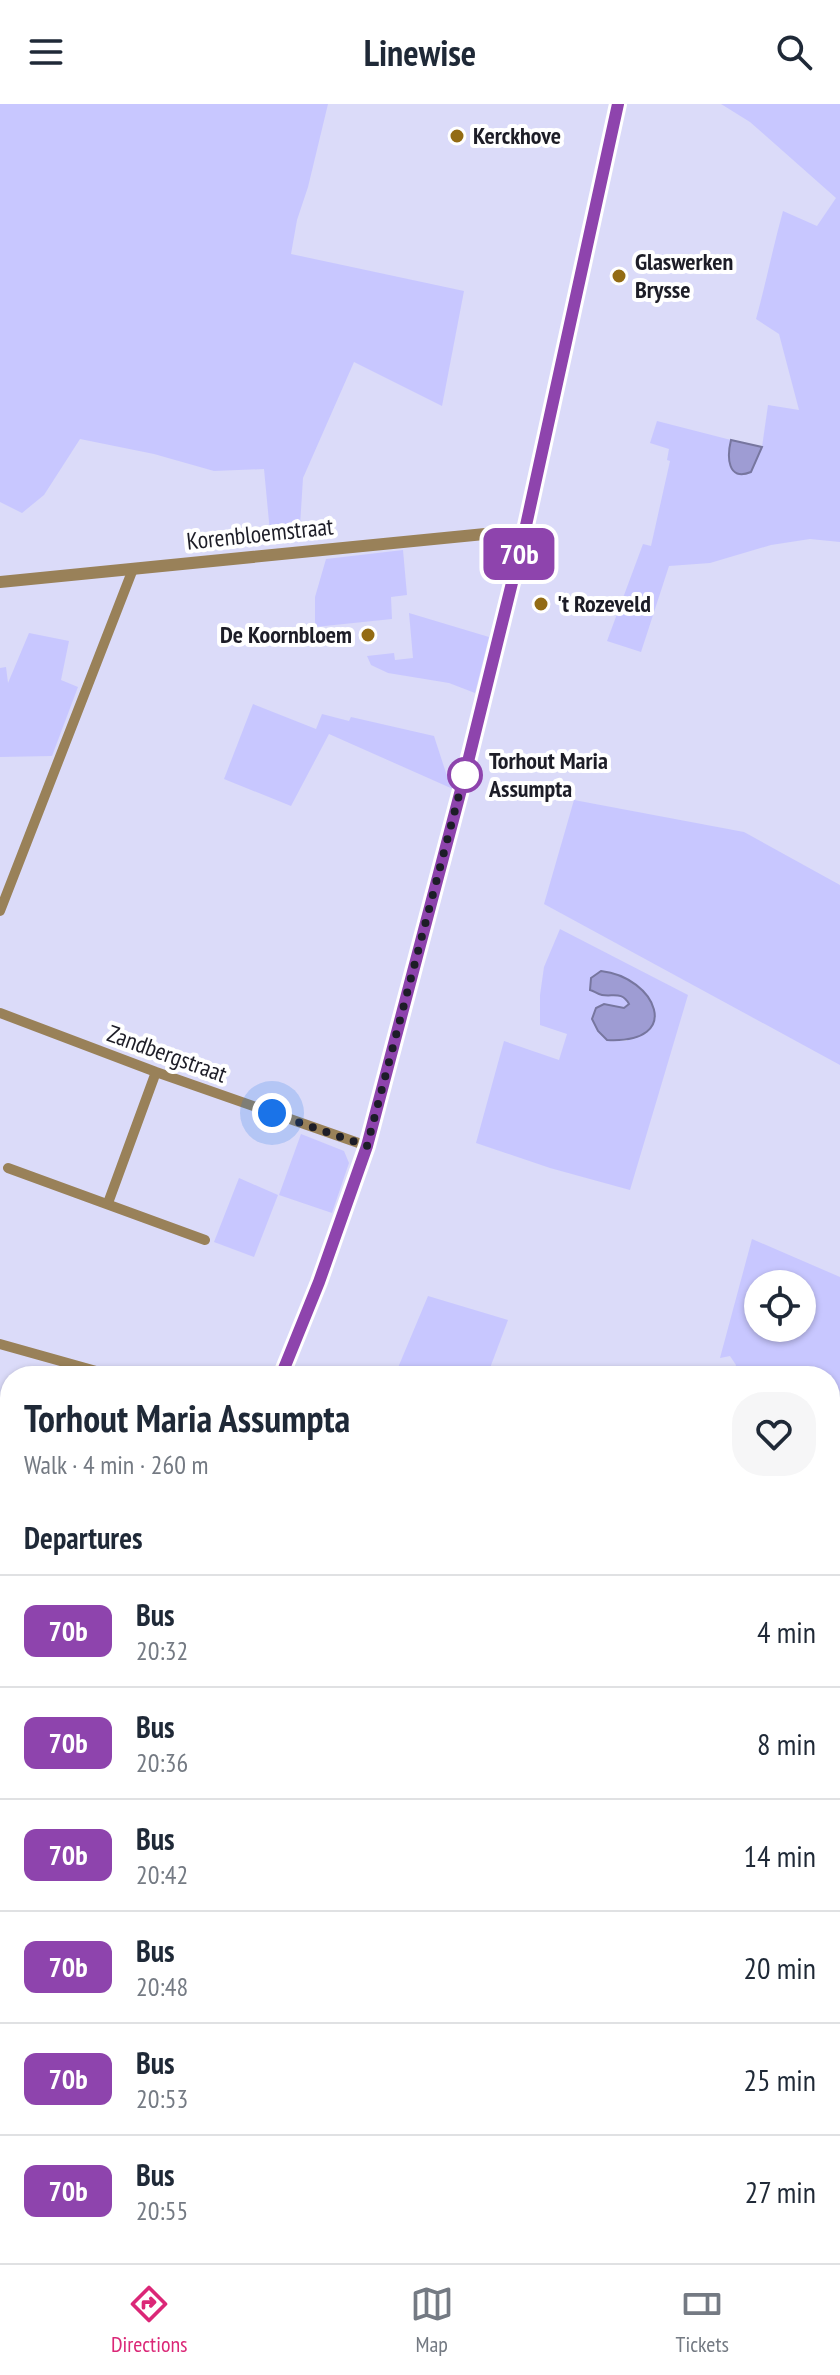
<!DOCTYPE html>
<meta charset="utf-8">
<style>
:root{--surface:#fff;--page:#f6f6f7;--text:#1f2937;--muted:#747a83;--line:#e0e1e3;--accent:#db2777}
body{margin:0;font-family:"PT Sans Narrow",sans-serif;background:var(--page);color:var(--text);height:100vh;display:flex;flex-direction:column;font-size:30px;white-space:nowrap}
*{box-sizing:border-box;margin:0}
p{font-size:26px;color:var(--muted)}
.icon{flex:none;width:44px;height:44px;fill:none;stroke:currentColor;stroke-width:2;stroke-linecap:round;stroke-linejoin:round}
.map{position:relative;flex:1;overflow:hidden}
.details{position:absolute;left:0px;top:1262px;width:840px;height:898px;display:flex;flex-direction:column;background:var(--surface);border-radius:32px 32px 0 0;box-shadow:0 2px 6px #0004}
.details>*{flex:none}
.badge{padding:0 16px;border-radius:12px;font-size:28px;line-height:52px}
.tools{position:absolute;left:744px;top:1166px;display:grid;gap:16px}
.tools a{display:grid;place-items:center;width:72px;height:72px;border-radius:50%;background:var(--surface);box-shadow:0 2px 6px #0004;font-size:40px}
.you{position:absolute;width:40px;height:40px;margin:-20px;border:6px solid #fff;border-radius:50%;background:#1a73e8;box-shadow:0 0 0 12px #1a73e833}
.map>.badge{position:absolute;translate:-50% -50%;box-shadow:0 0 0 4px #fff}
h2{padding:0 24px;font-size:30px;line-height:72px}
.round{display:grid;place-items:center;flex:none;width:84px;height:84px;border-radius:32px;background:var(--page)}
.headline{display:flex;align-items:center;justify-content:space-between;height:136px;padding:0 24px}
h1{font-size:38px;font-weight:700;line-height:60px}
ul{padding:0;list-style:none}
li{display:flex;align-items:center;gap:24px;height:112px;padding:0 24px;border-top:2px solid var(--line)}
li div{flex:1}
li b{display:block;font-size:30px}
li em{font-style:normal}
li .badge{min-width:88px;font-weight:700;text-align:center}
header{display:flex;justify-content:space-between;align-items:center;height:104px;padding:0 24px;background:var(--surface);font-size:36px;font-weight:700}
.tab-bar{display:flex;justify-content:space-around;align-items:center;height:112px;border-top:2px solid var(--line);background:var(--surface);font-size:22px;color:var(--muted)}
.tab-bar a{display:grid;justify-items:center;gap:4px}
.tab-bar .active{color:var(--accent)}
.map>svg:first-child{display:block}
.green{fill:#c8c7ff;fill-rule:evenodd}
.water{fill:#9e9cd3;stroke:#77769f;stroke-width:2}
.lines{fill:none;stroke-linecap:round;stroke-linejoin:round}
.minor{stroke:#998159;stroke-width:10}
.tertiary{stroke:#998159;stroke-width:12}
.line-casing{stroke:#fff;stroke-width:18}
.line{stroke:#8e44ad;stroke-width:12}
.walk{stroke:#1d1d27;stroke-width:8;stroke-dasharray:0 14.4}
.poi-dot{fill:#936b14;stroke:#fff;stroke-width:3}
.stop-dot{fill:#fff;stroke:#8e44ad;stroke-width:4}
.labels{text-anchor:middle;stroke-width:8;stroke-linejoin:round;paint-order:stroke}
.poi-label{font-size:24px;font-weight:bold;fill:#1d1d27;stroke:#fff;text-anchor:start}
.street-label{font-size:24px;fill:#1d1d27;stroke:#fff}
.stop-label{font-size:24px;font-weight:bold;fill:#1d1d27;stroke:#fff;text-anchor:start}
</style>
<header><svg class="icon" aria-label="menu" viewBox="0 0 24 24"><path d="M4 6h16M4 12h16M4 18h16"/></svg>Linewise<svg class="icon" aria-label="search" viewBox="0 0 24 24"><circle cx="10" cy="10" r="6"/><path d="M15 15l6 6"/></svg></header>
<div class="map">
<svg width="840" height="2159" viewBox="0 0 840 2159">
<rect width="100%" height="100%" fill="#dbdbf9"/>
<path class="green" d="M 0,0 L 328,0 L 308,83 L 297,116 L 291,150 L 464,187 L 442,302 L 354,258 L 303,374 L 299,438 L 271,439 L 264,365 L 214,367 L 154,350 L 80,335 L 44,391 L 22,409 L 0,398 Z
M 721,0 L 840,0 L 840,438 L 810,435 L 771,441 L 710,459 L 669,462 L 641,548 L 607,537 L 643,440 L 651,442 L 670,357 L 667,356 L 669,345 L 650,339 L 657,317 L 731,336 L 728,351 L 762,343 L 768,301 L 799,306 L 779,230 L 756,215 C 766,179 773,143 783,107 L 817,122 L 836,94 L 750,18 Z
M 403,446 L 407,491 L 391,493 L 392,515 L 315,523 L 315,493 L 326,455 Z
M 409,509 L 489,533 L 475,589 L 449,579 L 388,569 L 371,561 L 367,552 L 394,549 L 395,556 L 413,554 Z
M 29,529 L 69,537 L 61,576 L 78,583 L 52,652 L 0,653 L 0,564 L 6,563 L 8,579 Z
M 253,600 L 316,625 L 322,610 L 349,617 L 351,613 L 434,632 L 447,672 L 455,674 L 453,685 L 329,630 L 291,702 L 224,675 Z
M 574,696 L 744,728 L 840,781 L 840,961 L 544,800 Z
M 560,825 L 688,891 L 630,1086 L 550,1064 L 476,1039 L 504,937 L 559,956 L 567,930 L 540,921 L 540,891 L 544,863 ZM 610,868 L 638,883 L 627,937 L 608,936 L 598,927 L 613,901 L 624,904 L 629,900 L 626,894 L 617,891 Z
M 301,1030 L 344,1047 L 349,1059 L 332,1109 L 279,1091 Z
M 239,1074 L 278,1091 L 254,1153 L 214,1138 Z
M 752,1135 L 840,1173 L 840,1286 L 830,1292 L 830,1272 L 746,1272 L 734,1267 L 736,1261 L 730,1252 L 720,1254 ZM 758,1180 L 802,1180 L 802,1224 L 758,1224 Z
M 428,1192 L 508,1216 L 487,1272 L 412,1272 L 397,1266 Z
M 830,1305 L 840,1309 L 840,1478 L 830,1476 Z
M 10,1796 L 10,1911 L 0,1909 L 0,1814 Z
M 840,2112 L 840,2159 L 557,2159 L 610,2150 L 830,2150 L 830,2113 Z
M 387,2150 L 446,2150 L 446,2159 L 389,2159 Z"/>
<path class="water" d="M 731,336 L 762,343 L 751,368 C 727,378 727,352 731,336 Z
M 601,867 C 656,873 685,940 607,936 L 598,927 L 592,915 L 596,904 L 604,900 L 624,904 L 629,900 C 622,887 613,893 602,891 C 597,890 594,887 590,886 L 591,874 Z"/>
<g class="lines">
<path class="minor" d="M 0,807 L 133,465
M 0,909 L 156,968 L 367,1042
M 8,1064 L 205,1136
M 108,1099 L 156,968
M 0,1240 L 114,1272
M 0,1376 L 10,1378
M 830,1476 L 840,1478"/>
<path class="tertiary" d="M 0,478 L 525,426
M 281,1272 L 319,1178 L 367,1042 L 462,682 L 525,426 L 618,0
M 0,1648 L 10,1625"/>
</g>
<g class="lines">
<defs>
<path id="line" d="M 281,1272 L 319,1178 L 367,1042 L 462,682 L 525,426 L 618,0"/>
</defs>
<use href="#line" class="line-casing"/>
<use href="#line" class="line"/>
<path class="walk" d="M 272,1009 L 367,1042 L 465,668 L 465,671"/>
</g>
<g class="poi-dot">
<circle cx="457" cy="32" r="8"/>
<circle cx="619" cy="172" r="8"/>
<circle cx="541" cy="500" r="8"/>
<circle cx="368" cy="531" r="8"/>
</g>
<circle class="stop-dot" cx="465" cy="671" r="16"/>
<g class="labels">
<g class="poi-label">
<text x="473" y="40">Kerckhove</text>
<text x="635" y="166">Glaswerken<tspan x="635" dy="28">Brysse</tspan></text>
<text x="557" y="508">'t Rozeveld</text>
<text x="352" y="539" text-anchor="end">De Koornbloem</text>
</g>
<g class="street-label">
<text transform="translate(260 430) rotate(-6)" y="8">Korenbloemstraat</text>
<text transform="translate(167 950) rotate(20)" y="8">Zandbergstraat</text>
</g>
<g class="stop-label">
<text x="489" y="665">Torhout Maria<tspan x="489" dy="28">Assumpta</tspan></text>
</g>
</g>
</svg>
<div class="tools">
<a><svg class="icon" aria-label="locate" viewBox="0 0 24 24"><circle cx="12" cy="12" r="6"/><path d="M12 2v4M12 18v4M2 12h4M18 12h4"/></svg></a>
</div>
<div class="you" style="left:272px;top:1009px"></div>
<b class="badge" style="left:519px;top:450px;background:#8e44ad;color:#fff">70b</b>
<section class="details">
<div class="headline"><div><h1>Torhout Maria Assumpta</h1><p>Walk · 4 min · 260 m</p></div><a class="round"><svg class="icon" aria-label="heart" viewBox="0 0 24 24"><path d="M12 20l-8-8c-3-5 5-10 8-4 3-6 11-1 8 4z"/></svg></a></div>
<h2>Departures</h2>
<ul>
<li><span class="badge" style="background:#8e44ad;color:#fff">70b</span><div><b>Bus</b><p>20:32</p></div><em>4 min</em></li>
<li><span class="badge" style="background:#8e44ad;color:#fff">70b</span><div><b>Bus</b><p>20:36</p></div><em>8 min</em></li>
<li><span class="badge" style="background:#8e44ad;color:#fff">70b</span><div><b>Bus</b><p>20:42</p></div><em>14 min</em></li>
<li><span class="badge" style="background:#8e44ad;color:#fff">70b</span><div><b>Bus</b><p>20:48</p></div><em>20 min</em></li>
<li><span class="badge" style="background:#8e44ad;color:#fff">70b</span><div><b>Bus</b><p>20:53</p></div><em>25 min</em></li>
<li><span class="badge" style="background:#8e44ad;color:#fff">70b</span><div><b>Bus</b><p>20:55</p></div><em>27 min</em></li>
</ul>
</section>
</div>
<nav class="tab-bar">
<a class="active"><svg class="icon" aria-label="directions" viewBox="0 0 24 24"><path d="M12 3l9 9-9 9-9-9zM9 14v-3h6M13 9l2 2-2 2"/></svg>Directions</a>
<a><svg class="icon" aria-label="map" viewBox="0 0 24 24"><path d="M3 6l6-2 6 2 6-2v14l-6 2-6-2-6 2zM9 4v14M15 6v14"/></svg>Map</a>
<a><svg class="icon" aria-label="tickets" viewBox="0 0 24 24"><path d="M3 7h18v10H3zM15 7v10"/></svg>Tickets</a>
</nav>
